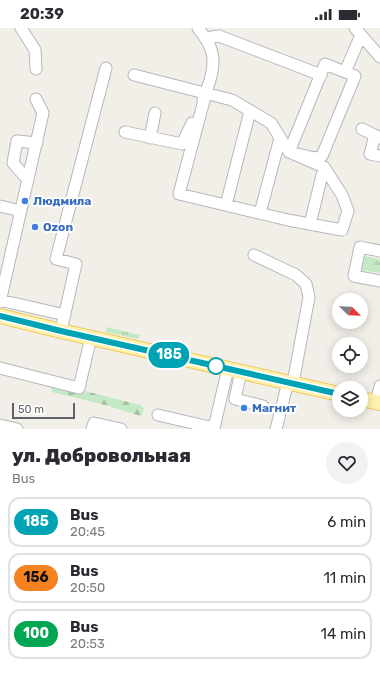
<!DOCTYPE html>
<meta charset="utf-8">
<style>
:root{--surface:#fff;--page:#f2f2f3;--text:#2b2b33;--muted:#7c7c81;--line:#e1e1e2}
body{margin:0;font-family:Rubik,sans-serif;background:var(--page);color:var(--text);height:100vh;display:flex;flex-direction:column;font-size:15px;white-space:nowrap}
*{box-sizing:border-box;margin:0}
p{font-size:13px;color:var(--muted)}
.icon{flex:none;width:22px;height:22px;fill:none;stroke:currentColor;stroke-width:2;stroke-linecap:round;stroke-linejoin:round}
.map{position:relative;height:401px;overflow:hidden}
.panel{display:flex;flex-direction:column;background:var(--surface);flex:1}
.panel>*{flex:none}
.badge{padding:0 8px;border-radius:13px;font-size:14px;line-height:26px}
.needle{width:26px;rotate:113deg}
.fabs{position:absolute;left:332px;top:265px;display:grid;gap:8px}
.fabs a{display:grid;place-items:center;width:36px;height:36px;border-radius:50%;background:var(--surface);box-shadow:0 2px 10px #0003;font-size:20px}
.scale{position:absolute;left:12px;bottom:10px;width:63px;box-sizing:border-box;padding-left:4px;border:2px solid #5f6368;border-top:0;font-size:11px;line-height:14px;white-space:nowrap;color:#5f6368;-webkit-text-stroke:3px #fff;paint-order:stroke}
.map>.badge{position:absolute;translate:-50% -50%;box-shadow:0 0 0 2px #fff}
.round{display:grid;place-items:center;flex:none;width:42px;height:42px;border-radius:21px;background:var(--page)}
.overview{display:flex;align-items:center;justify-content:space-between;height:68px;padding:0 12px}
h1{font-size:19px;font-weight:800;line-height:30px}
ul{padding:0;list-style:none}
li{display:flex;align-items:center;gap:12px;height:50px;margin:0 8px 6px;padding:0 4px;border:2px solid var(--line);border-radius:12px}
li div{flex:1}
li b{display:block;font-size:15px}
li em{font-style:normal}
li .badge{min-width:44px;font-weight:700;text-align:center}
.status{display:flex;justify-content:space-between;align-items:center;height:28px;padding:0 20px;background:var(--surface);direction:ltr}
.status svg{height:11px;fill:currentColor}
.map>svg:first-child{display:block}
.grass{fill:url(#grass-tufts)}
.forest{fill:url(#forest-firs)}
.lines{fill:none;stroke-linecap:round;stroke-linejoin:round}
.minor-casing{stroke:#b5b8bc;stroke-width:13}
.major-casing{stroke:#f2c960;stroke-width:16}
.minor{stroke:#fff;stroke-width:11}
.major{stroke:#fff2af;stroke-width:14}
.line-casing{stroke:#fff;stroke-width:9}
.line{stroke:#00a3b4;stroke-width:6}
.shop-dot{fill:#3f7fe0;stroke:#fff;stroke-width:1.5}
.stop-dot{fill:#fff;stroke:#00a3b4;stroke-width:2}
.labels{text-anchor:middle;stroke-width:4;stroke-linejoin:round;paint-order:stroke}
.shop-label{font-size:12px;font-weight:bold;fill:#366cbe;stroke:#fff;text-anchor:start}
</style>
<div class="status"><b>20:39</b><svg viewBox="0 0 49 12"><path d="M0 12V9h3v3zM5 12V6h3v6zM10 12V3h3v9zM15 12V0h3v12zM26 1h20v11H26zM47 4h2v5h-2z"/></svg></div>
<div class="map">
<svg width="380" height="401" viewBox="0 0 380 401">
<defs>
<pattern id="grass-tufts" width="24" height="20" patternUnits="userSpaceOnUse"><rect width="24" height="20" fill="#c5e8c5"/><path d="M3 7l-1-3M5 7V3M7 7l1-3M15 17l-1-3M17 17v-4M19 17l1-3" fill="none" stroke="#a3c0a4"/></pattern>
<pattern id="forest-firs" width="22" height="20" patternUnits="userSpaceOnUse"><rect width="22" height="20" fill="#c5e8c5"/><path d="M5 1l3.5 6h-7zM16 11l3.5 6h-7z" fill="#a3c0a4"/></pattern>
</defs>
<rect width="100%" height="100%" fill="#f1efe8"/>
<path class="grass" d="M 363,228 L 380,231 L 380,245 L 361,242 L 359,240 Z
M 106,299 L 140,307 L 139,310 L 137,311 L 106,304 Z"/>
<path class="forest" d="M 50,356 L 69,359 L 140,377 L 144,380 L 142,387 L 140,388 C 111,378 82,371 52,364 Z"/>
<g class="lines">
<defs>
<path id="minor" d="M 21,0 L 35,22 L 36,41
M 198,0 C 204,8 210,15 212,25 C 216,39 208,59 203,72
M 355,0 L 380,29
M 206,10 L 219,8 L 321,47
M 345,44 L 361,7
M 134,47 L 232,72 L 271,95 L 289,124 L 315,130 L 322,128 L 355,48 L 325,36 L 289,124 L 324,139 L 342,167 L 348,183 L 342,202 L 288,192 L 179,166 L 206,65
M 362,101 L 380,110
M 125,104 L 182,116 L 192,95
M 375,107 L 370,126 L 380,128
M 150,110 L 155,85
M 28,152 L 13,135 L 17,113 L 37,115
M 226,177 L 250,83
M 0,178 L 21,183
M 260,185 L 280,110
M 310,196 L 324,139
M 380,223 L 360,219 L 354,248 L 380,253
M 254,227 L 296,247 L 306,256 L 309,269 L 293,355
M 0,272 L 65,287
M 0,274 L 43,85 L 36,71
M 61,303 L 76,236 L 56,231 L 106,40
M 0,340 L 79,360 L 91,309
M 241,343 L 235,371 L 263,378
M 376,375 L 380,358
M 158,387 L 214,400 L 228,340
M 0,397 L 17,401
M 92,401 L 94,395 L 121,401
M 276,401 L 288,354"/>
<path id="major" d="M 0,288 L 61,303 L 339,366
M 361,371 L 380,375"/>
</defs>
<use href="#minor" class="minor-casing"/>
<use href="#major" class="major-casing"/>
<use href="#minor" class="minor"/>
<use href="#major" class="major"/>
</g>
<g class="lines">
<defs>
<path id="line" d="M 0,288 L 61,303 L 339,366"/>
</defs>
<use href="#line" class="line-casing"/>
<use href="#line" class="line"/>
</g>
<g class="shop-dot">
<circle cx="25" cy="173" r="4"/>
<circle cx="35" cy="199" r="4"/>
<circle cx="244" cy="380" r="4"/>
</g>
<circle class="stop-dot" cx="216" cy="338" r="8"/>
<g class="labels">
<g class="shop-label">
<text x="33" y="177">Людмила</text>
<text x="43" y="203">Ozon</text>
<text x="252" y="384">Магнит</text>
</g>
</g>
</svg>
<div class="fabs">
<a><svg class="needle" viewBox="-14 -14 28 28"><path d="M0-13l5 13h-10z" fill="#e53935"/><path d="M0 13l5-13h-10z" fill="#7c7c81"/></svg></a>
<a><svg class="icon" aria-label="locate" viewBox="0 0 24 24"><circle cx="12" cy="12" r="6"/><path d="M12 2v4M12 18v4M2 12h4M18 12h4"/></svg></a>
<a><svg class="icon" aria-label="layers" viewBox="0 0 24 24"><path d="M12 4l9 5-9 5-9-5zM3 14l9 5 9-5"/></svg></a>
</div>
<div class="scale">50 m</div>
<b class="badge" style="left:169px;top:327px;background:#00a3b4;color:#fff">185</b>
</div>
<section class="panel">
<div class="overview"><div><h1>ул. Добровольная</h1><p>Bus</p></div><a class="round"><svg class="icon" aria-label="heart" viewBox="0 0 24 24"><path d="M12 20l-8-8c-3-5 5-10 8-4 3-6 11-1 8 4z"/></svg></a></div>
<ul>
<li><span class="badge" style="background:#00a3b4;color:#fff">185</span><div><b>Bus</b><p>20:45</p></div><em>6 min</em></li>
<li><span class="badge" style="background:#f58220;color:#111">156</span><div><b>Bus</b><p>20:50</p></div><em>11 min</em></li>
<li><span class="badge" style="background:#00a651;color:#fff">100</span><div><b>Bus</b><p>20:53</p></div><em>14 min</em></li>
</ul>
</section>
